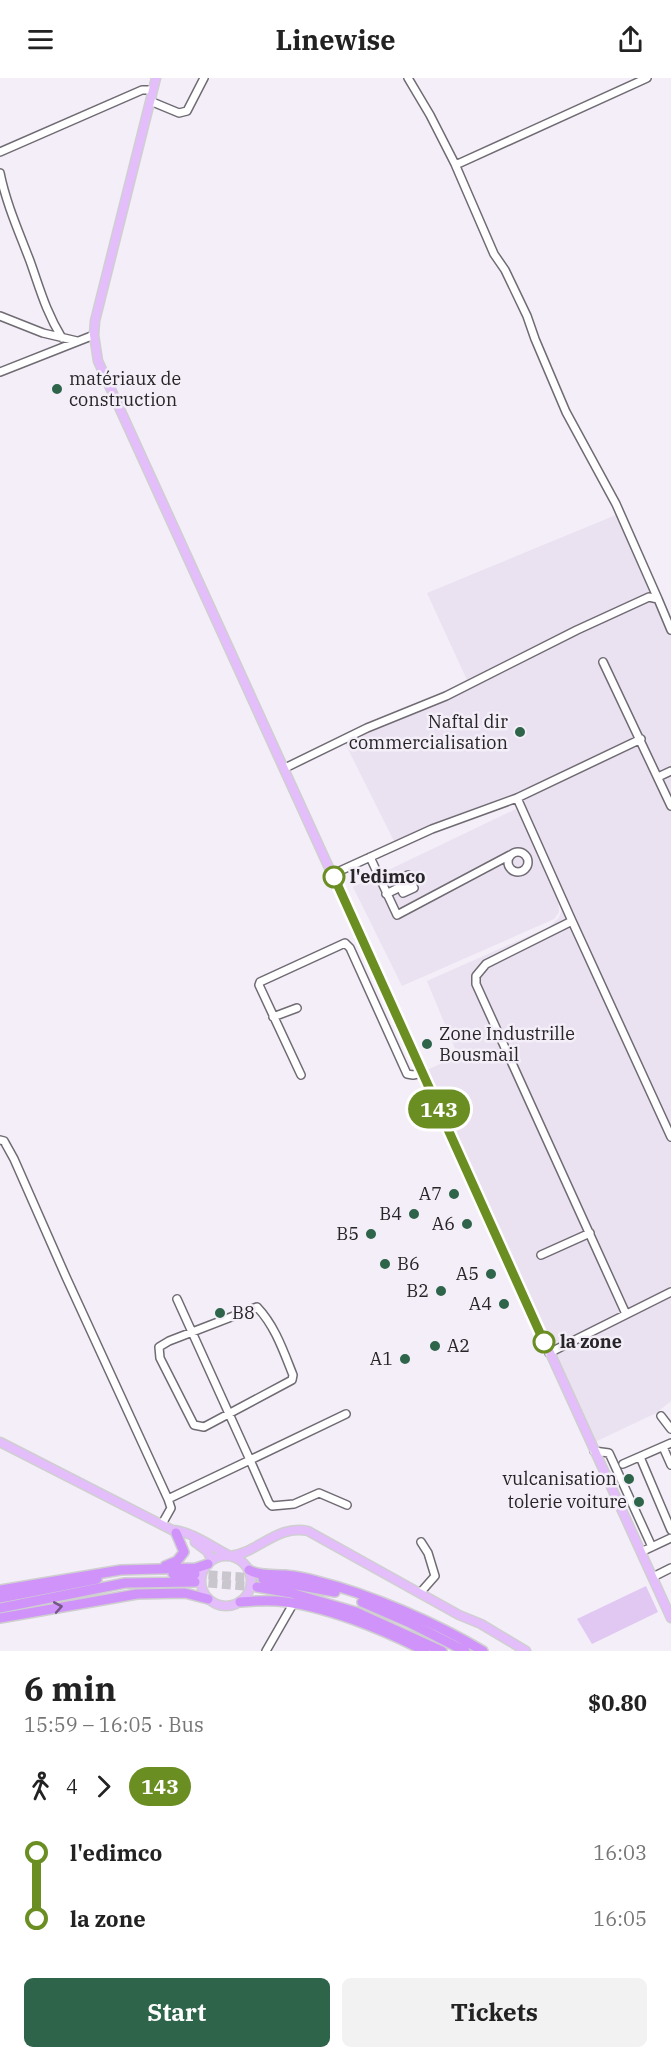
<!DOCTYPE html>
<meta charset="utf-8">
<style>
:root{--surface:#fff;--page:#f2f2f2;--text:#222;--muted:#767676;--accent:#2e644a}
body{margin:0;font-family:"IBM Plex Serif",serif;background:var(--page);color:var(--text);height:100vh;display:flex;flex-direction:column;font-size:22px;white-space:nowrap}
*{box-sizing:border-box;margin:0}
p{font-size:20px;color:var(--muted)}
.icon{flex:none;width:33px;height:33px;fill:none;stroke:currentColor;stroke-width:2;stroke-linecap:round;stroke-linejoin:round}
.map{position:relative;height:1573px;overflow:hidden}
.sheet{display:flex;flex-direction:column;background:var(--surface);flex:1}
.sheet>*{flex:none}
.badge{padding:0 12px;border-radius:20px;font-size:21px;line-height:39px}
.map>.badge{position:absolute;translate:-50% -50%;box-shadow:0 0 0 3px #fff}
.legs{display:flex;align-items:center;gap:9px;height:66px;padding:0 24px;font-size:20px}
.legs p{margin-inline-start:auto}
.overview{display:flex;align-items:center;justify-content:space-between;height:102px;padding:0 24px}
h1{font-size:33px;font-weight:700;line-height:45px}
.primary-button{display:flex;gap:12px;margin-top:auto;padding:12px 24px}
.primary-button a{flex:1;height:69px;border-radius:9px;background:var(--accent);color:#fff;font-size:24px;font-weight:700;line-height:69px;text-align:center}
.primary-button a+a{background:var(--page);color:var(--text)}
ul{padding:0 24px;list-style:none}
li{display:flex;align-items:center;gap:21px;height:66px;font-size:22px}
li i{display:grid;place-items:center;width:9px;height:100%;margin:0 8px;background:currentColor}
li i::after{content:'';width:15px;height:15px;margin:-8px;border:4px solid;border-radius:50%;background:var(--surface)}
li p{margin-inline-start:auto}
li:first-child i{background:linear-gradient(#0000 50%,currentColor 0)}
li:last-child i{background:linear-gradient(currentColor 50%,#0000 0)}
header{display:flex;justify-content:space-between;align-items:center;height:78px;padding:0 24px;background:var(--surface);font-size:27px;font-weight:700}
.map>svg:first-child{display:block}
.built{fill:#eae1f1}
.green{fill:#e0c8f2}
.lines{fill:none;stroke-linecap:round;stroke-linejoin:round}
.highway-tunnel{stroke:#cac6ce;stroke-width:9;stroke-dasharray:9 4.5;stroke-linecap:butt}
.minor-casing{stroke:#706b73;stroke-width:10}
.major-casing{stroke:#cfcfd0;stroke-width:11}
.highway-casing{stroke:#cfcfd0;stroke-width:12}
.minor{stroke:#fff;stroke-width:7}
.major{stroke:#e3befb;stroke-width:8}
.highway{stroke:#d093f9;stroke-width:9}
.oneway{stroke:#735686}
.line-1-casing{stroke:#fff;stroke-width:14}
.line-1{stroke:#6b8e23;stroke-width:9}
.poi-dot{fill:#2e644a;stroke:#f3eef8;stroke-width:2}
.stop-1-dot{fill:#fff;stroke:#6b8e23;stroke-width:3}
.labels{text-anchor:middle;stroke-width:5;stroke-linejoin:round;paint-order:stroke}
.poi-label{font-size:18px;fill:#272528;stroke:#f3eef8;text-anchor:end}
.stop-label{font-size:18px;font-weight:bold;fill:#272528;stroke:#f3eef8;text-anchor:start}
</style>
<header><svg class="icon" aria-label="menu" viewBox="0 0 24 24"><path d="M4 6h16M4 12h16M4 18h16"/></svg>Linewise<svg class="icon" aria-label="share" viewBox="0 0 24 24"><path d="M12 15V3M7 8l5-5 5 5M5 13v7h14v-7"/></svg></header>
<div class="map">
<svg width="671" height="1573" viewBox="0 0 671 1573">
<rect width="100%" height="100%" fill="#f3eef8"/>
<path class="built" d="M 616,437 L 658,516 L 671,553 L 671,1323 L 656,1335 L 595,1364 L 427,992 L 458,978 L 427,903 L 549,849 L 559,840 L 562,831 L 513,717 L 397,769 L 344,663 L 467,602 L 427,515 Z
M 518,730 L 558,822 L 559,834 L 554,841 L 402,908 L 353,809 Z"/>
<path class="green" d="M 646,1508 L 658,1534 L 592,1566 L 577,1541 Z"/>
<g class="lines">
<path class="highway-tunnel" d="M 195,1496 L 258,1500
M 195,1504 L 257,1509"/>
<defs>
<path id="minor" d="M 408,0 L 430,37 L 455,86 L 460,85 L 647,0
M 150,23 L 179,35 L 187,33 L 204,0
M 0,74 L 142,12 L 152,12
M 455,86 L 494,176 L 505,192 L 527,238 L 535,261 L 566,334 L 616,426 L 658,521
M 0,95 C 6,125 19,154 30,183 C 40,211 46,234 62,260
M 0,238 L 43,255 L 77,263
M 0,294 L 94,257
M 603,584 L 671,728
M 285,690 L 367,650 L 446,618 L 577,552 L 649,519 L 658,521 L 671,552
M 658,699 L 671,693
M 517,720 L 572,843 L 671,1059
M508 784a10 10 0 1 1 20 0a10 10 0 1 1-20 0Z
M 370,779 L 397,837 L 510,777
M 333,796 L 432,751 L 517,720 L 641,661
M 386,816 L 411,804 L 408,797 L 397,802 L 403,815 L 414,810 L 411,804
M 572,843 L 486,886 L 476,898 L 476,906 L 626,1236
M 273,939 L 297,930
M 301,997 L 259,907 L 260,904 L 345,865 L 350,870 L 407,996 L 413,997 L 423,995
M 0,1062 L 4,1063 L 14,1081 L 66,1199 L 168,1421 L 171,1430 L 162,1446
M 541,1177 L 590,1155
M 257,1229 C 275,1248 283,1272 293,1297 L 292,1302 L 204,1349 L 194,1347 L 160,1280 L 159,1269 L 169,1263 Z
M 549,1275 L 671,1214
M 346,1336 L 250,1382 L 269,1425 L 272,1428 L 294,1426 L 319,1415 L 347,1427
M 661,1338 L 671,1351
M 663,1369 L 671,1387
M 594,1373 L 609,1375 L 652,1469
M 640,1379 L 671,1452
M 623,1386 L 671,1365
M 168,1421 L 250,1382 L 177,1221
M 641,1474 L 671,1460
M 653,1499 L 671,1490
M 420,1515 L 435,1498 L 428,1475 L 421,1464
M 266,1573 L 293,1526"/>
<path id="major" d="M 156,0 L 95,243 L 94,257 L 98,283 L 671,1540
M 0,1364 L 176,1454
M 173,1452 C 193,1454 212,1469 230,1478 C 258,1475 277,1446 308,1453 L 459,1537 L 481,1546 L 526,1573
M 195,1464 L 207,1473 L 212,1482
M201 1503a25 25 0 1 1 50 0a25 25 0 1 1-50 0Z"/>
<path id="highway" d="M 165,1488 L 177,1483 L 184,1474 L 176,1455
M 249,1492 C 259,1498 273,1496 285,1497 C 295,1498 307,1500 317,1503 C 370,1516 436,1545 483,1573
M 173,1496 L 195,1496
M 263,1501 L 335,1514
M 257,1509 L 291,1515 L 356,1534 L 442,1573
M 0,1512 L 121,1492 L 196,1490 L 208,1486
M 0,1520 L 97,1501
M 240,1524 C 252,1523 265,1522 277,1523 C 324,1527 384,1552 425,1573
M 362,1524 L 408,1544 L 465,1573
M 0,1530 L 125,1505 L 195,1504
M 0,1540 L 137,1516 L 185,1515 L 208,1521"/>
</defs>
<use href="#minor" class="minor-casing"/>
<use href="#major" class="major-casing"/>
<use href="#highway" class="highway-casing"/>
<use href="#minor" class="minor"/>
<use href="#major" class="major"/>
<use href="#highway" class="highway"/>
</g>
<defs><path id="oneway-chevron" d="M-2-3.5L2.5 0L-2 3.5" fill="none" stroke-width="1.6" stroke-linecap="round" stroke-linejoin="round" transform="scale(1.5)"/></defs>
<use class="oneway" href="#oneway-chevron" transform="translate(58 1529) rotate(-10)"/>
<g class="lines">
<defs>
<path id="line-1" d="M 334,799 L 544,1264"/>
</defs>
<use href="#line-1" class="line-1-casing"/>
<use href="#line-1" class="line-1"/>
</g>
<g class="poi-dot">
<circle cx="57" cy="311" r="6"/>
<circle cx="520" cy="654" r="6"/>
<circle cx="427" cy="966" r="6"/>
<circle cx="454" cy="1116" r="6"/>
<circle cx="414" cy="1136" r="6"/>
<circle cx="467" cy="1146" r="6"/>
<circle cx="371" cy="1156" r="6"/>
<circle cx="385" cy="1186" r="6"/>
<circle cx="491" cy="1196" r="6"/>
<circle cx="441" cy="1213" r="6"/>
<circle cx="504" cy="1226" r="6"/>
<circle cx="220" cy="1235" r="6"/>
<circle cx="435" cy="1268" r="6"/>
<circle cx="405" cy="1281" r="6"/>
<circle cx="629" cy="1401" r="6"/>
<circle cx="639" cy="1424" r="6"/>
</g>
<g class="stop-1-dot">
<circle cx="334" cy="799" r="10"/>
<circle cx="544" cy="1264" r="10"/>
</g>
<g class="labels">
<g class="poi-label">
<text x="69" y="307" text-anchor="start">matériaux de<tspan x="69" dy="21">construction</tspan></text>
<text x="508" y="650">Naftal dir<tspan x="508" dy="21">commercialisation</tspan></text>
<text x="439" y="962" text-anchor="start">Zone Industrille<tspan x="439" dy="21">Bousmail</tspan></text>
<text x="442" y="1122">A7</text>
<text x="402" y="1142">B4</text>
<text x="455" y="1152">A6</text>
<text x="359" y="1162">B5</text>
<text x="397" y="1192" text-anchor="start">B6</text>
<text x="479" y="1202">A5</text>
<text x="429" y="1219">B2</text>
<text x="492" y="1232">A4</text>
<text x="232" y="1241" text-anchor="start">B8</text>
<text x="447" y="1274" text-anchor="start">A2</text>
<text x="393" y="1287">A1</text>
<text x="617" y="1407">vulcanisation</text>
<text x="627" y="1430">tolerie voiture</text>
</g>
<g class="stop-label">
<text x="350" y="805">l'edimco</text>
<text x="560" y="1270">la zone</text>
</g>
</g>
</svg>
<b class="badge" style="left:439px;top:1031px;background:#6b8e23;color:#fff">143</b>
</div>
<section class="sheet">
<div class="overview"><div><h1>6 min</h1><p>15:59 – 16:05 · Bus</p></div><b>$0.80</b></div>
<div class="legs"><svg class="icon" aria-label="walk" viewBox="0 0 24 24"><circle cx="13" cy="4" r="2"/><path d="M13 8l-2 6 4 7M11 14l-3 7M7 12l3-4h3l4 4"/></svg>4<svg class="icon" aria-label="forward" viewBox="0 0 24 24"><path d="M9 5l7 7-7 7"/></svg><b class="badge" style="background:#6b8e23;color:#fff">143</b></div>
<ul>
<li><i style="color:#6b8e23"></i><b>l'edimco</b><p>16:03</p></li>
<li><i style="color:#6b8e23"></i><b>la zone</b><p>16:05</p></li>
</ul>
<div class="primary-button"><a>Start</a><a>Tickets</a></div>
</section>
